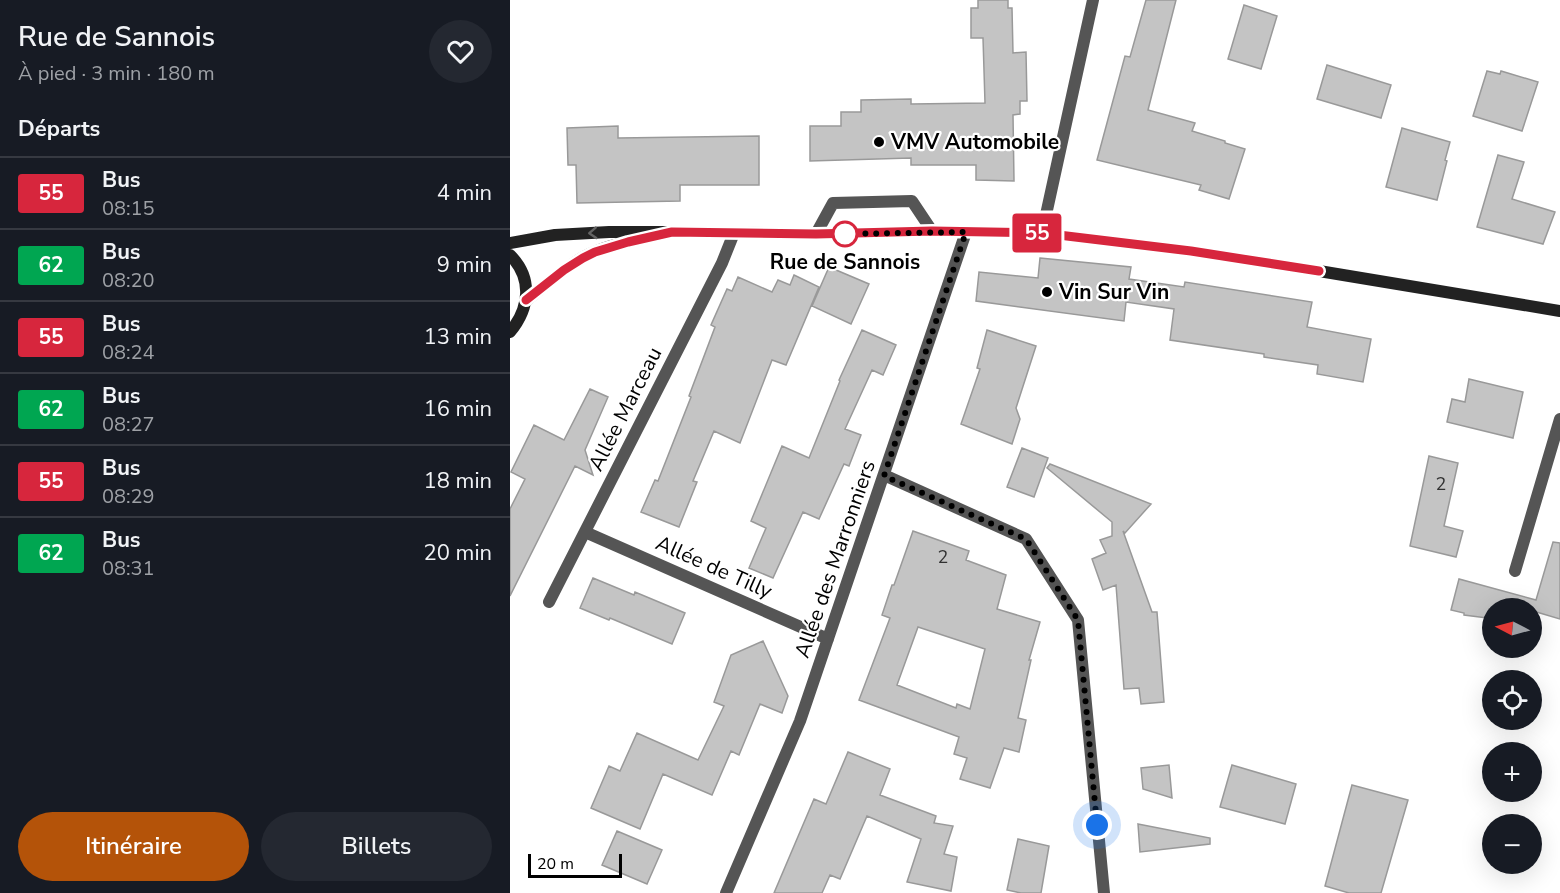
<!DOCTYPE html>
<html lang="fr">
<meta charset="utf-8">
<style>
:root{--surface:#171b24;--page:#242831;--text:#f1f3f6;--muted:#9ea1a6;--line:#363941;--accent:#b45309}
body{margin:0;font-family:"Nunito Sans",sans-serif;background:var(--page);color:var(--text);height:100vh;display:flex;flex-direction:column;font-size:22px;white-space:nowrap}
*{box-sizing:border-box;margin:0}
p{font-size:20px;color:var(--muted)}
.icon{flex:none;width:33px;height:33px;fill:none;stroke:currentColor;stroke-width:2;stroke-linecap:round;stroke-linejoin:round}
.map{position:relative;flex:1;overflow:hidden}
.sheet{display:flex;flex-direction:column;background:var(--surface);width:510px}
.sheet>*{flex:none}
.badge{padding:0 12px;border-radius:4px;font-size:21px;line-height:39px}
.needle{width:39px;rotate:276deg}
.tools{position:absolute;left:972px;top:598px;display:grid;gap:12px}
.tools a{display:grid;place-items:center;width:60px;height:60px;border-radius:50%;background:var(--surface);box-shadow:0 6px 24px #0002;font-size:30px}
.scale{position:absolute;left:18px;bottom:15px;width:94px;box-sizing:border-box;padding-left:6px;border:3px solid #000;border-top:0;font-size:16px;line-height:21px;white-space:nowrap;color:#000;-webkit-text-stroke:4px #fff;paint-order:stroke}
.you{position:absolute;width:30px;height:30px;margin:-15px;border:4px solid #fff;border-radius:50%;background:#1a73e8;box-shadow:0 0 0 9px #1a73e833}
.map>.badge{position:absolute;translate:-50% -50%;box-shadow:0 0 0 3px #fff}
h2{padding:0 18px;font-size:22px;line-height:54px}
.round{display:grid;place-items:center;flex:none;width:63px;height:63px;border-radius:32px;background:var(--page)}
.summary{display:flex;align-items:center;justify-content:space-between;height:102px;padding:0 18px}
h1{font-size:28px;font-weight:600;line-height:45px}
.button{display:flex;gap:12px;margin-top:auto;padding:12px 18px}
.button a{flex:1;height:69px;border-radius:36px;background:var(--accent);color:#fff;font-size:24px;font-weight:600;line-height:69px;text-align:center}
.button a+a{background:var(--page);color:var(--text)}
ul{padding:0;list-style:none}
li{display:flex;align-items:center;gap:18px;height:72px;padding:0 18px;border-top:2px solid var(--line)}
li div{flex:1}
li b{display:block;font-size:22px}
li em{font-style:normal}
li .badge{min-width:66px;font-weight:700;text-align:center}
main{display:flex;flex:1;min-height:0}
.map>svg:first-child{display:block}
.building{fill:#c4c4c4;stroke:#999;stroke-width:1.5;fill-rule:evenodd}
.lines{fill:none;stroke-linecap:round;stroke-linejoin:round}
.lane{stroke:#555;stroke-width:12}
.street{stroke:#555;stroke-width:12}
.secondary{stroke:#222;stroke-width:12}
.oneway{stroke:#646464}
.line-casing{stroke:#fff;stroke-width:14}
.line{stroke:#d7263d;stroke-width:9}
.walk{stroke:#000;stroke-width:6;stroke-dasharray:0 10.8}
.poi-dot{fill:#000;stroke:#fff;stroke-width:2}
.stop-dot{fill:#fff;stroke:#d7263d;stroke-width:3}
.labels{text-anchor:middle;stroke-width:4.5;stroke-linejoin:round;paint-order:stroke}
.number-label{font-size:18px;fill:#313131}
.poi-label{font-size:21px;font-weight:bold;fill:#000;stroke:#fff;text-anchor:start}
.stop-label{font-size:21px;font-weight:bold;fill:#000;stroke:#fff}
.street-label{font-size:21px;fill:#000;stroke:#fff}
</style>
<main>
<section class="sheet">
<div class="summary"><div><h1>Rue de Sannois</h1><p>À pied · 3 min · 180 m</p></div><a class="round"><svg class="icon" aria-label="heart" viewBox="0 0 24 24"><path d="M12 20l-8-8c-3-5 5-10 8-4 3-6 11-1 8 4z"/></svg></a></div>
<h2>Départs</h2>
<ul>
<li><span class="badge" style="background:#d7263d;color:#fff">55</span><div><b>Bus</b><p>08:15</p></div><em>4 min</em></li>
<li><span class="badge" style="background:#00a651;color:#fff">62</span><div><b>Bus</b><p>08:20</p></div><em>9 min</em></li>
<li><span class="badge" style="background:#d7263d;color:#fff">55</span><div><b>Bus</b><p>08:24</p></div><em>13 min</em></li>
<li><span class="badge" style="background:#00a651;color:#fff">62</span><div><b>Bus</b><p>08:27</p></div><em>16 min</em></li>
<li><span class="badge" style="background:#d7263d;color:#fff">55</span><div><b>Bus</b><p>08:29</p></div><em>18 min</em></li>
<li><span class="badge" style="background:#00a651;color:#fff">62</span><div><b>Bus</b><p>08:31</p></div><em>20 min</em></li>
</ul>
<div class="button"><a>Itinéraire</a><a>Billets</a></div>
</section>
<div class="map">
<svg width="1050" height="893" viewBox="0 0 1050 893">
<rect width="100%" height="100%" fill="#fff"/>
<path class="building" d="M 468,0 L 498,0 L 498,8 L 502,8 L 503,53 L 516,52 L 517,101 L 510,101 L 510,114 L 503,115 L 504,181 L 466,180 L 466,165 L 401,165 L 401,158 L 300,161 L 300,126 L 331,126 L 331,112 L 351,112 L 351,100 L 401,99 L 401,104 L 475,103 L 473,38 L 461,38 L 461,8 L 468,8 Z
M 636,0 L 666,0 L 638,110 L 685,123 L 682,131 L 715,141 L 715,143 L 735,149 L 719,199 L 689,190 L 691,185 L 587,160 L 615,56 L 620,57 Z
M 734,5 L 767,16 L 751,69 L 718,59 Z
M 817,65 L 881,85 L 871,118 L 807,99 Z
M 977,71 L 990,74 L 991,71 L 1028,82 L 1012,131 L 963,116 Z
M 108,126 L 108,138 L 249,136 L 249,185 L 170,185 L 170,201 L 67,203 L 66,165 L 58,165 L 57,128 Z
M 892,128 L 940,142 L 935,160 L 937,161 L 927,200 L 876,187 Z
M 988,155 L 1014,162 L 1002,199 L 1045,212 L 1033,244 L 967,227 Z
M 530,258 L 621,267 L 619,279 L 674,287 L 675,282 L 802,302 L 797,327 L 861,339 L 853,382 L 807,374 L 808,365 L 754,357 L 754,354 L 660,340 L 664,309 L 616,302 L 614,321 L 466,301 L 469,272 L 528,278 Z
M 319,267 L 359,284 L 341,324 L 302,306 Z
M 284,275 L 309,287 L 276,365 L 262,360 L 230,443 L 204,431 L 183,481 L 187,482 L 169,527 L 131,512 L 145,480 L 148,481 L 181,397 L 179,396 L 205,327 L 201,325 L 217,289 L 222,291 L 228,277 L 262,292 L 268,280 L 280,285 Z
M 352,330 L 386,345 L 373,375 L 362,370 L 335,429 L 351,435 L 339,466 L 334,464 L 309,519 L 293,512 L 263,578 L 239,568 L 256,528 L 241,521 L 272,446 L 299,458 L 330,381 L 329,380 Z
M 477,330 L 526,346 L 506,408 L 510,419 L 502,444 L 451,424 L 470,369 L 467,368 Z
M 959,379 L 1013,392 L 1003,438 L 937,422 L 942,399 L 955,402 Z
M 80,389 L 98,397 L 75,450 L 83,475 L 65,466 L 0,596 L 0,509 L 15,479 L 1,472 L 24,425 L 54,440 Z
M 512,448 L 538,458 L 524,497 L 497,487 Z
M 919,456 L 948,463 L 934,526 L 953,531 L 946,557 L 900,546 Z
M 540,464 L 641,504 L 615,533 L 613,531 L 642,612 L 647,612 L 654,702 L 631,704 L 629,688 L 614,689 L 606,585 L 593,590 L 582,559 L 596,553 L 590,540 L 602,536 L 602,522 L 537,468 Z
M 403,531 L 459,551 L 456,560 L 496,575 L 487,609 L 530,622 L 519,660 L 521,660 L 508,718 L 516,720 L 509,752 L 494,748 L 480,788 L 450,779 L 457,758 L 444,754 L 449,737 L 349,700 L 380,618 L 372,615 L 382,585 L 384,585 ZM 408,627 L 475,649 L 460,709 L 447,704 L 446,708 L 387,685 Z
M 1043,542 L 1050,543 L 1050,619 L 1023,611 L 1024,609 L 979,609 L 977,618 L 954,615 L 954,613 L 941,610 L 949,579 L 1026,600 Z
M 83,578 L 124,595 L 125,592 L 175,613 L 162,644 L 100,618 L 99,620 L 70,608 Z
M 253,641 L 278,696 L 272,713 L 250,704 L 229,755 L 221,751 L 202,795 L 153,774 L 130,829 L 81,808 L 99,766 L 110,771 L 127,733 L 188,760 L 214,706 L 204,702 L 221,655 Z
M 338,752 L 380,769 L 370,795 L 426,816 L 424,823 L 443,826 L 434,854 L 447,857 L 441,891 L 397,882 L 411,839 L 357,816 L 330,879 L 320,875 L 312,893 L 264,893 L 304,799 L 316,804 Z
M 659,765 L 662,798 L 633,789 L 631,768 Z
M 722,765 L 786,784 L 775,824 L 710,807 Z
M 842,785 L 898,800 L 871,893 L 839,893 L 815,886 Z
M 628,824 L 700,838 L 700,844 L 630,852 Z
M 107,831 L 152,850 L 137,884 L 92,865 Z
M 508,839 L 539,846 L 531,893 L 511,893 L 497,890 Z"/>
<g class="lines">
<path class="lane" d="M 306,234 L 323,203 L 402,201 L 422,231"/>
<path class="street" d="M 532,233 L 583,0
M 374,475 L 516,539 L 568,620 L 594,893
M 75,532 L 318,639
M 1005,571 L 1050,419
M 39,602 L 212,263 L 224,233
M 216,893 L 290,721 L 456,232"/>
<path class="secondary" d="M 0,243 L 45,235 L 99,232 L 191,232 L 306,234 L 422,231 L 532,233 L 681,251 L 809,271 L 1050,311
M 0,255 C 23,278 20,308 0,332
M 16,301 C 34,286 52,270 72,258 C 91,247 116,242 138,237"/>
</g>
<defs><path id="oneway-chevron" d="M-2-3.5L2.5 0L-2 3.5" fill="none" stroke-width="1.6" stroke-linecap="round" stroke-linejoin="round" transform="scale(1.5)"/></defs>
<use class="oneway" href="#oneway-chevron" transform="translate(83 233) rotate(177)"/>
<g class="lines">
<defs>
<path id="line" d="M 16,300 L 54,270 L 73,258 L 85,252 L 118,242 L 162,232 L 306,234 L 422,231 L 532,233 L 681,251 L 809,271"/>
</defs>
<use href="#line" class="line-casing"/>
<use href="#line" class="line"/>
<path class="walk" d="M 335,234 L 329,234 L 456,232 L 374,476 L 516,539 L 568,620 L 587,825"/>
</g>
<g class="poi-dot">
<circle cx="369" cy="142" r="6"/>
<circle cx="537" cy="292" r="6"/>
</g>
<circle class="stop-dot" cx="335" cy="234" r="12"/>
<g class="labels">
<g class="number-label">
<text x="931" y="490">2</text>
<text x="433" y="563">2</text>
</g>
<g class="poi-label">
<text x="381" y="149">VMV Automobile</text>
<text x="549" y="299">Vin Sur Vin</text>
</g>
<g class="stop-label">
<text x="335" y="269">Rue de Sannois</text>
</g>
<g class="street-label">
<text transform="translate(115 409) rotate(-63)" y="7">Allée Marceau</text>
<text transform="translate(325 559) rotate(-71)" y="7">Allée des Marronniers</text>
<text transform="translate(204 567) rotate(24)" y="7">Allée de Tilly</text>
</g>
</g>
</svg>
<div class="tools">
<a><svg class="needle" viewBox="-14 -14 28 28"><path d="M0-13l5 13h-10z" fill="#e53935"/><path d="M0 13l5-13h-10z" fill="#9ea1a6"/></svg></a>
<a><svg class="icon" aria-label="locate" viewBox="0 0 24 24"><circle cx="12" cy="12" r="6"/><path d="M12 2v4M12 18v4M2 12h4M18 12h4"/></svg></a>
<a>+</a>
<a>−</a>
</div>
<div class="scale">20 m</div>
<div class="you" style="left:587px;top:825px"></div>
<b class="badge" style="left:527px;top:233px;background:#d7263d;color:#fff">55</b>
</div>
</main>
